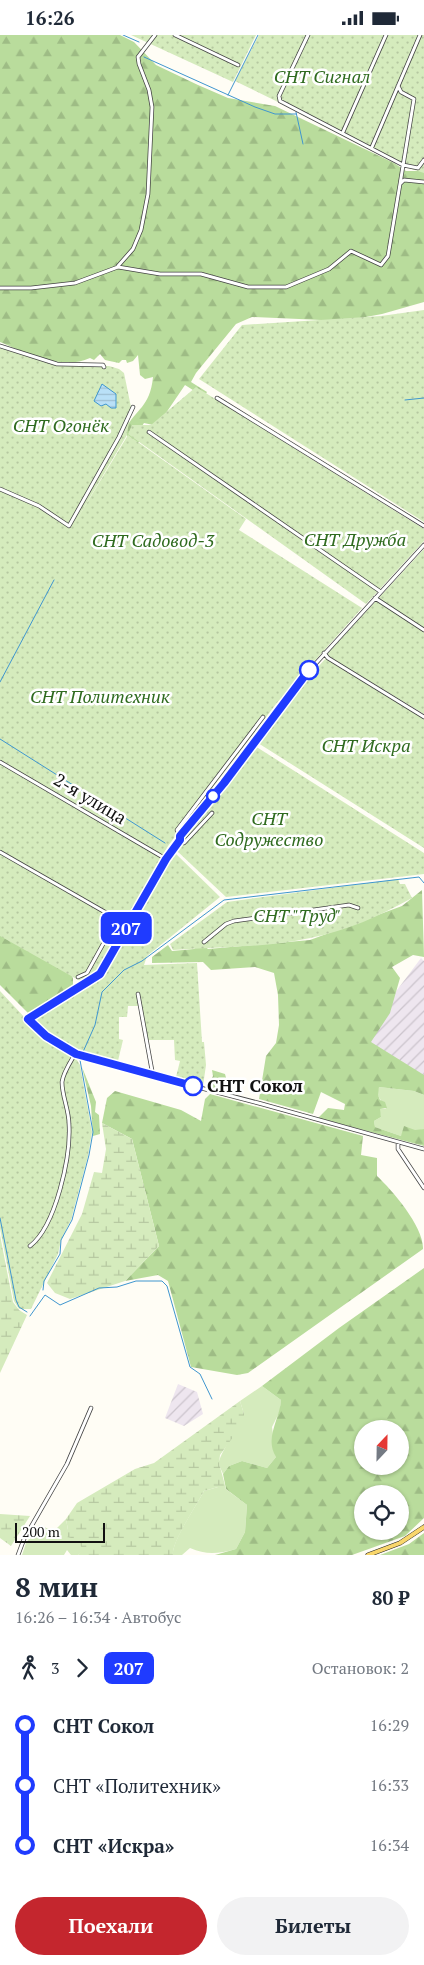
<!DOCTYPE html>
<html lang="ru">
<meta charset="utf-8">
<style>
:root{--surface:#fff;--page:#f2f2f3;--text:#1f2937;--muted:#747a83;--accent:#c4262e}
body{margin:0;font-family:"PT Serif",serif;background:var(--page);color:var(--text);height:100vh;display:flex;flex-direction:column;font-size:19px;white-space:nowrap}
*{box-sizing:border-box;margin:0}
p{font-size:16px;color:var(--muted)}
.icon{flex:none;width:28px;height:28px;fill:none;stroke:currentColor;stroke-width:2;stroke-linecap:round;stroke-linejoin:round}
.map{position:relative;height:1520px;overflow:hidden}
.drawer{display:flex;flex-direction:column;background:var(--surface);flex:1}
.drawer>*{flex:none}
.badge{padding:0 10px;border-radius:8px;font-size:18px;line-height:32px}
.needle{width:32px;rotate:22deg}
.fabs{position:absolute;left:354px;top:1385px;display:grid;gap:10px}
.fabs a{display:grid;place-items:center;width:55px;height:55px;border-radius:50%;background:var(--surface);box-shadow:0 1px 4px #0004;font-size:25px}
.scale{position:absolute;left:15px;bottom:12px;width:90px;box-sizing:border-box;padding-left:5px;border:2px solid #111;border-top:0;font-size:14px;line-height:18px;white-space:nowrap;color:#111;-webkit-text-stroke:4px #fff;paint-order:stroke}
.map>.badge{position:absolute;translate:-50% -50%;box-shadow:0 0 0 2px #fff}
.legs{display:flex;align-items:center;gap:8px;height:55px;padding:0 15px;font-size:16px}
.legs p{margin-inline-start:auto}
.head{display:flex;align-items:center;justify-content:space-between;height:85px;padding:0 15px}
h1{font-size:28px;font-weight:600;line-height:38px}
.primary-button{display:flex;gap:10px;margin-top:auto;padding:10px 15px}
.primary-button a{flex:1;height:58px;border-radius:30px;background:var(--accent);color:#fff;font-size:20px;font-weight:600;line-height:58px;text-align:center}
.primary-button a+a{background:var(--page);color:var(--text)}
ul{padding:0 15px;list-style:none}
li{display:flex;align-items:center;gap:18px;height:60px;font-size:19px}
li i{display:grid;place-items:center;width:8px;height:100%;margin:0 6px;background:currentColor}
li i::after{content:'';width:12px;height:12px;margin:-6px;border:4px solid;border-radius:50%;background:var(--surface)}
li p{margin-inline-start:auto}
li:first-child i{background:linear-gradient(#0000 50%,currentColor 0)}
li:last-child i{background:linear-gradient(currentColor 50%,#0000 0)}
.status{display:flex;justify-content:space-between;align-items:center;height:35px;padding:0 25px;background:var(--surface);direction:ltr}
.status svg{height:14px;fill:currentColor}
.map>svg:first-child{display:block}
.industrial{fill:url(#industrial-furrows)}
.grass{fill:#d5ebbd}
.forest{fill:url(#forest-firs);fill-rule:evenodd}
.wetland{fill:url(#wetland-marsh)}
.garden{fill:url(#garden-dots)}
.water{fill:url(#water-rules);stroke:#3f96cf}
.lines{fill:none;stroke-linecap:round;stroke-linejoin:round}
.stream{stroke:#3f96cf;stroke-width:1}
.minor-casing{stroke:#444;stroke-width:4.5}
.major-casing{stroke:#222;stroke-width:5}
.minor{stroke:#fff;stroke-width:3}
.major{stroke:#f9d66b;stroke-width:4}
.line-1-casing{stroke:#fff;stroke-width:11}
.line-1{stroke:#1f3bff;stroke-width:8}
.stop-1-dot{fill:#fff;stroke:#1f3bff;stroke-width:2.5}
.labels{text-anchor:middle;stroke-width:5;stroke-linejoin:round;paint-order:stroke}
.park-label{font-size:18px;font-style:italic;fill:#2f6b1f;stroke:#fff}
.street-label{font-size:18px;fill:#111;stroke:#fff}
.stop-label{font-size:18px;font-weight:bold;fill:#111;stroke:#fff;text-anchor:start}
</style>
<div class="status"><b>16:26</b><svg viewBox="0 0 49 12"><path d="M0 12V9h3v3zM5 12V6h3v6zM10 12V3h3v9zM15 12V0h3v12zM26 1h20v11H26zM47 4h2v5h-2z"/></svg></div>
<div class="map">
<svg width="424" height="1520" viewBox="0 0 424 1520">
<defs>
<pattern id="industrial-furrows" width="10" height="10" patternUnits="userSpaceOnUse" patternTransform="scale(1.25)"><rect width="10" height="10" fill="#eee6ef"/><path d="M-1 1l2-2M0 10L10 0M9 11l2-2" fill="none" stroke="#cbc4cc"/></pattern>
<pattern id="forest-firs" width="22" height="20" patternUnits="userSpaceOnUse" patternTransform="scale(1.25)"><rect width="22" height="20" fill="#b9dc9c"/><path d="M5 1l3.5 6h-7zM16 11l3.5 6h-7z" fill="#9ebc85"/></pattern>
<pattern id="wetland-marsh" width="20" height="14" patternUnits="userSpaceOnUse" patternTransform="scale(1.25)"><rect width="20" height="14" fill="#d5ebbd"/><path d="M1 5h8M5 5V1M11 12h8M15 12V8" fill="none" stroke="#b6c8a1"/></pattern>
<pattern id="garden-dots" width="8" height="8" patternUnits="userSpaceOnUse" patternTransform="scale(1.25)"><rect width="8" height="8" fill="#d5ebbd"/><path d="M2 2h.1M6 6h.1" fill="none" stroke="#b6c8a1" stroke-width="1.8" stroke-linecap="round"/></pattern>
<pattern id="water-rules" width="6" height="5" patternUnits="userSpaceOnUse" patternTransform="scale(1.25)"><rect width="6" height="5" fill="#b9e0f7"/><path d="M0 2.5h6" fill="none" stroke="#9ebfd3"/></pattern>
</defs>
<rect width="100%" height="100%" fill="#fffdf5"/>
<path class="industrial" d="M 421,923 L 424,926 L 424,1043 L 362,1002 Z
M 178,1349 L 197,1357 L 203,1379 L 184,1391 L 165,1383 Z"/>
<path class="grass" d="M 379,1052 L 414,1056 L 424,1060 L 424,1094 L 401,1101 L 375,1092 L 374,1086 L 381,1082 L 379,1074 L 386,1074 L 377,1059 Z
M 262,1351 L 281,1365 L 280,1376 L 272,1392 L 276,1422 L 267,1433 L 242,1426 L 229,1431 L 223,1439 C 222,1436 219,1431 219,1428 C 218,1422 240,1388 244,1379 L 240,1366 Z
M 218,1452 L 223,1452 L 247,1470 L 245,1497 L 236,1514 C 218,1519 206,1520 190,1513 L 182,1520 L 173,1520 C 171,1507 197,1470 204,1456 Z
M 66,1484 L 68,1495 L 82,1509 L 82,1516 L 78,1520 L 71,1520 L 67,1515 L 64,1520 L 22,1520 L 26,1508 L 39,1490 L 54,1496 Z"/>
<path class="forest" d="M 0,0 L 120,0 L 134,7 L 156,30 L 198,50 L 228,63 L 275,71 L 394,128 L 406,136 L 424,136 L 424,267 L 382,279 L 344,286 L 252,282 L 236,289 L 196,338 L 191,347 L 207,357 L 204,362 L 185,350 L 166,378 L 153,390 L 144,388 L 142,391 L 145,400 L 136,410 L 128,403 L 125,395 C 136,373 150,373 153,342 L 145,344 L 140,340 L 138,320 L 133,326 L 127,328 L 126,325 L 122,325 L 119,328 L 105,325 L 100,319 L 94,325 L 90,323 C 62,336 26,318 0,307 Z
M 422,855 L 424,922 L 413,920 L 392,932 L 400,943 L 390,978 L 371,1007 L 424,1040 L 424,1060 L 414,1056 L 379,1052 L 378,1060 L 380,1065 L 385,1067 L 387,1073 L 380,1074 L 381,1082 L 374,1086 L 375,1092 L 401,1101 L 404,1091 L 415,1095 L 424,1094 L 424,1111 L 318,1083 L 328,1073 L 344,1075 L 345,1069 L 321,1057 L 313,1079 L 259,1064 L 266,1021 L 276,1008 L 279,990 L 278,960 L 274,938 L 255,932 L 211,935 L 203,927 L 152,928 L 152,922 L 168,910 L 172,916 L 194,914 L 201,908 L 208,914 L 310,905 L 402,871 Z
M 0,896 L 71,940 L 73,943 L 73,951 L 28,978 L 0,950 Z
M 82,1032 L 96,1067 L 95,1077 L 99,1080 L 100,1099 L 93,1101 L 91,1071 Z
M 212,1035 L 225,1039 L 228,1050 L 226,1055 L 210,1053 L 209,1049 L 213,1041 Z
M 115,1056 L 181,1075 L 201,1086 L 205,1064 L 210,1059 L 363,1101 L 361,1120 L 377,1123 L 377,1141 C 392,1155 424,1192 423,1214 L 248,1338 L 237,1340 L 191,1332 L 168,1246 L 158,1240 L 125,1246 L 159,1211 L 132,1104 L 102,1088 L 107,1063 Z
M 424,1233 L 424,1483 L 405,1501 L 352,1520 L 215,1520 L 236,1514 L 245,1497 L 247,1470 L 226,1454 L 223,1439 L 229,1431 L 242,1426 L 267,1433 L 276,1422 C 264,1403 280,1384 281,1365 L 262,1351 L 339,1293 ZM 362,1394 L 400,1394 L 400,1431 L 362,1431 ZM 362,1459 L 400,1459 L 400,1496 L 362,1496 Z
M 424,1498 L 424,1520 L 380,1520 L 409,1509 Z"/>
<path class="wetland" d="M 102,1088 L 132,1104 L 159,1211 L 125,1246 L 70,1264 L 55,1258 L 47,1248 L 82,1179 L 94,1137 L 102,1138 L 106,1114 Z
M 0,1200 L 13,1267 L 19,1275 L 27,1280 L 0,1338 Z
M 240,1366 L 244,1379 L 244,1387 L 220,1420 L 219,1428 L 226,1454 L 218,1452 L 204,1456 C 197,1470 171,1508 173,1520 L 78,1520 L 81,1516 C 82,1505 76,1504 67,1502 L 68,1495 L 66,1484 L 77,1468 L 135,1434 L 154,1428 Z
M 0,1479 L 30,1481 L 11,1511 L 0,1503 Z"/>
<path class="garden" d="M 131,0 L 256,0 L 233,47 Z
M 259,0 L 424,0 L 424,138 L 402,131 L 344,99 L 348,88 L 343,99 L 235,46 Z
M 424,275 L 424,487 L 199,344 L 242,290 L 381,281 Z
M 0,312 L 54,330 L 109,331 L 119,334 L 124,338 L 131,372 L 127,400 L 73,491 L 128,400 L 246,484 L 239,495 L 362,573 L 276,669 L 168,811 L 101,932 L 82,947 L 0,901 Z
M 196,352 L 424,494 L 424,506 L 366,569 L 128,399 L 132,390 L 151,390 Z
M 424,514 L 424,679 L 326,620 Z
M 326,623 L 424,681 L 424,813 L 258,708 L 302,650 Z
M 255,711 L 424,818 L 424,839 L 226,862 L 176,815 Z
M 174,817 L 220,862 L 147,921 L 144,930 L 197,928 L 202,1007 L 204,1007 L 206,1030 L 203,1051 L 175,1046 L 180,1026 L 175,1025 L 174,1005 L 146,1005 L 139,971 L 128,971 L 127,982 L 119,982 L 119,1004 L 123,1005 L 117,1030 C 80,1020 62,1014 33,987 L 35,982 L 99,944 L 104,939 Z
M 398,844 L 400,849 L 405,849 L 412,863 C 380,881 346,896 310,903 C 265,913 218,912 173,915 L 170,909 L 227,867 Z
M 0,956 L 39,998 L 75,1022 L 80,1030 L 92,1097 L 88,1121 L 71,1185 L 61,1205 L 58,1219 L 31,1274 L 19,1274 L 14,1266 L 0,1193 Z"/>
<path class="water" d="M 102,349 L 116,359 L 116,373 L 111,373 L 106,369 L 101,371 L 94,366 Z"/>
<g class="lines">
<path class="stream" d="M 123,0 L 139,7
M 144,22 L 255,72 L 275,79 L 296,79
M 228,60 L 258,0
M 296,77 L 303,109
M 405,365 L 424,363
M 0,647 L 54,545
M 0,704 L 165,808
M 83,1017 L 95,990 L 102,957 L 124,935 L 142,926 L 224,865 L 419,842 L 424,848
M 0,1183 L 16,1265 L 19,1272 L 27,1277
M 43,1255 L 44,1246 L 60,1219 L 61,1205 L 72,1185 L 89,1120 L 93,1097 L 80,1025
M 30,1281 L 45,1260 L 60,1270 L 99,1253 L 117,1252 L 136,1246 L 162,1246 L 167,1251 L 190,1332 L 200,1339 L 212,1364"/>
<defs>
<path id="minor" d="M 175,0 L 238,30
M 308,0 L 279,61 L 280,66 L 403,130 L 418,133 L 424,125
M 398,51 L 401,57 L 414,64 L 400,149
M 343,97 L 386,0
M 372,112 L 420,0
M 118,231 L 133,214 L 141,195 L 148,159 L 152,72 L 149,55 L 139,29 L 138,22 L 155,0
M 0,253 L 31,253 L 75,248 L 118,232 L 160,239 L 201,239 L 248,252 L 286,252 L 329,234 L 351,216 L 381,230 L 388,221 L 400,149 L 404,145 L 424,147
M 0,311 L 57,329 L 103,330 L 104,332
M 217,363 L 424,491
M 149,397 L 381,557
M 0,454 L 39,471 L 69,491 L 119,402 L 133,372
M 424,510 L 307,638 L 225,747 L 180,801 L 180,805 L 166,824 L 100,939 L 28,984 L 46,1001 L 86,1023 L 262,1069 L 424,1114
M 375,563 L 424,595
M 324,618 L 328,623 L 424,682
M 0,727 L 166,824
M 180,801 L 177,795 L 263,682
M 178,807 L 184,808 L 212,778
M 0,817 L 117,884 L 87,938 L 78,942
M 115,888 L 123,900
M 204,907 L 226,889 L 234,886 L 349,870 L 358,873
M 138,959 L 153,1041
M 398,1109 L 398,1114 L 424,1153
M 30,1211 C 56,1191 71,1121 69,1089 C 69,1075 62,1061 62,1047 C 63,1038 71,1026 75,1019
M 18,1520 L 24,1504 L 67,1429 L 91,1373"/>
<path id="major" d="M 368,1520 L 400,1508 L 424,1492"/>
</defs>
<use href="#minor" class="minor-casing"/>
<use href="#major" class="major-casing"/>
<use href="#minor" class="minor"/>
<use href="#major" class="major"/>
</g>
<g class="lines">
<defs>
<path id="line-1" d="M 193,1051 L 76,1019 L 46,1001 L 28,984 L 100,939 L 166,824 L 180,805 L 180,801 L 224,748 L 309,635"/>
</defs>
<use href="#line-1" class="line-1-casing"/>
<use href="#line-1" class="line-1"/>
</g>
<g class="stop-1-dot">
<circle cx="309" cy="635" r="9"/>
<circle cx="213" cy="761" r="6"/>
<circle cx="193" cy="1051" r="9"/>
</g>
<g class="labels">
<g class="park-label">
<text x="322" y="48">СНТ Сигнал</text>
<text x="61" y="397">СНТ Огонёк</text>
<text x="355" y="511">СНТ Дружба</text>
<text x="153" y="512">СНТ Садовод-3</text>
<text x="100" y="668">СНТ Политехник</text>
<text x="366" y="717">СНТ Искра</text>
<text x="269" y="790">СНТ<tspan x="269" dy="21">Содружество</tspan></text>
<text x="297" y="887">СНТ "Труд"</text>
</g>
<g class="street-label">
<text transform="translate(90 764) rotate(31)" y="6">2-я улица</text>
</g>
<g class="stop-label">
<text x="207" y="1057">СНТ Сокол</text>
</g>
</g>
</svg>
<div class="fabs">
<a><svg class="needle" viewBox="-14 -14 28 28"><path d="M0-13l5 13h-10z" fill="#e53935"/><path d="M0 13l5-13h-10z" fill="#747a83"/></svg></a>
<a><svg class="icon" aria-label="locate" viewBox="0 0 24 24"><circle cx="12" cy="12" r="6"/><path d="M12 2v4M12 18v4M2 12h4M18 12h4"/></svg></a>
</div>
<div class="scale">200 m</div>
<b class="badge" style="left:126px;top:893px;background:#1f3bff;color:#fff">207</b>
</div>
<section class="drawer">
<div class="head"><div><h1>8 мин</h1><p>16:26 – 16:34 · Автобус</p></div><b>80 ₽</b></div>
<div class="legs"><svg class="icon" aria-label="walk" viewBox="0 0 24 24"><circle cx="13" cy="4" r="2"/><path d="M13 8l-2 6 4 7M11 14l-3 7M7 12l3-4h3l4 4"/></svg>3<svg class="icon" aria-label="forward" viewBox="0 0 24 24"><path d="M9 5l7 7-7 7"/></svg><b class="badge" style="background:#1f3bff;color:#fff">207</b><p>Остановок: 2</p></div>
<ul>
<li><i style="color:#1f3bff"></i><b>СНТ Сокол</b><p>16:29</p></li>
<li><i style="color:#1f3bff"></i><span>СНТ «Политехник»</span><p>16:33</p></li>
<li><i style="color:#1f3bff"></i><b>СНТ «Искра»</b><p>16:34</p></li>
</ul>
<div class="primary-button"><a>Поехали</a><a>Билеты</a></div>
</section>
